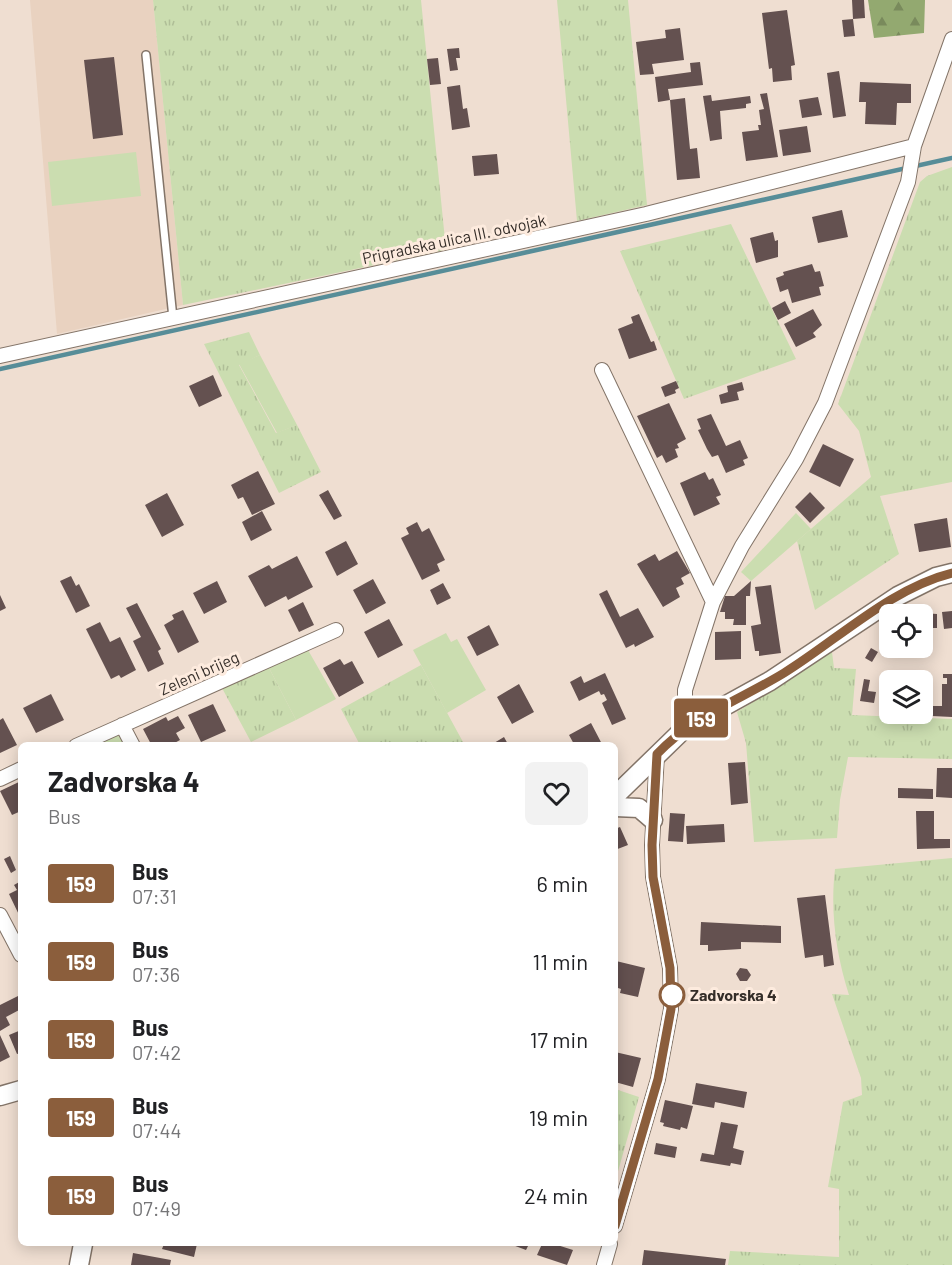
<!DOCTYPE html>
<style>
:root{--surface:#fff;--page:#f2f2f2;--text:#202124;--muted:#757577}
body{margin:0;font-family:Barlow,sans-serif;background:var(--page);color:var(--text);height:100vh;display:flex;flex-direction:column;font-size:22px;white-space:nowrap}
*{box-sizing:border-box;margin:0}
p{font-size:20px;color:var(--muted)}
.icon{flex:none;width:33px;height:33px;fill:none;stroke:currentColor;stroke-width:2;stroke-linecap:round;stroke-linejoin:round}
.map{position:relative;flex:1;overflow:hidden}
.details{position:absolute;left:18px;top:742px;width:600px;height:504px;display:flex;flex-direction:column;background:var(--surface);border-radius:9px;box-shadow:0 3px 15px #0003}
.details>*{flex:none}
.badge{padding:0 12px;border-radius:4px;font-size:21px;line-height:39px}
.buttons{position:absolute;left:879px;top:604px;display:grid;gap:12px}
.buttons a{display:grid;place-items:center;width:54px;height:54px;border-radius:9px;background:var(--surface);box-shadow:0 3px 15px #0003;font-size:30px}
.map>.badge{position:absolute;translate:-50% -50%;box-shadow:0 0 0 3px #fff}
.round{display:grid;place-items:center;flex:none;width:63px;height:63px;border-radius:9px;background:var(--page)}
.headline{display:flex;align-items:center;justify-content:space-between;height:102px;padding:0 30px}
h1{font-size:28px;font-weight:700;line-height:45px}
ul{padding:0;list-style:none}
li{display:flex;align-items:center;gap:18px;height:78px;padding:0 30px}
li div{flex:1}
li b{display:block;font-size:22px}
li em{font-style:normal}
li .badge{min-width:66px;font-weight:700;text-align:center}
.map>svg:first-child{display:block}
.built{fill:#e9d2c0}
.grass{fill:url(#grass-tufts)}
.forest{fill:url(#forest-firs)}
.garden{fill:#cbddb0}
.lines{fill:none;stroke-linecap:round;stroke-linejoin:round}
.stream{stroke:#578d98;stroke-width:4.5}
.building{fill:#645150}
.lane-casing{stroke:#837468;stroke-width:10}
.street-casing{stroke:#837468;stroke-width:16}
.secondary-casing{stroke:#837468;stroke-width:21}
.lane{stroke:#fff;stroke-width:7}
.street{stroke:#fff;stroke-width:14}
.secondary{stroke:#fff;stroke-width:18}
.line-casing{stroke:#fff;stroke-width:14}
.line{stroke:#8b5e3c;stroke-width:9}
.stop-dot{fill:#fff;stroke:#8b5e3c;stroke-width:3}
.labels{text-anchor:middle;stroke-width:6;stroke-linejoin:round;paint-order:stroke}
.street-label{font-size:16px;fill:#352e29;stroke:#fdebde}
.stop-label{font-size:16px;font-weight:bold;fill:#352e29;stroke:#fdebde;text-anchor:start}
</style>
<div class="map">
<svg width="952" height="1265" viewBox="0 0 952 1265">
<defs>
<pattern id="grass-tufts" width="24" height="20" patternUnits="userSpaceOnUse" patternTransform="scale(1.5)"><rect width="24" height="20" fill="#cbddb0"/><path d="M3 7l-1-3M5 7V3M7 7l1-3M15 17l-1-3M17 17v-4M19 17l1-3" fill="none" stroke="#afbe97"/></pattern>
<pattern id="forest-firs" width="22" height="20" patternUnits="userSpaceOnUse" patternTransform="scale(1.5)"><rect width="22" height="20" fill="#93a970"/><path d="M5 1l3.5 6h-7zM16 11l3.5 6h-7z" fill="#798a5c"/></pattern>
</defs>
<rect width="100%" height="100%" fill="#efded1"/>
<path class="built" d="M 30,0 L 153,0 L 183,305 L 57,334 Z"/>
<path class="grass" d="M 153,0 L 421,0 L 446,250 L 183,305 Z
M 557,0 L 628,0 L 647,205 L 577,221 Z
M 952,167 L 952,482 L 880,496 L 899,554 L 815,610 L 797,541 L 871,477 L 859,431 L 838,404 L 920,182 L 927,176 Z
M 731,224 L 796,359 L 684,399 L 620,251 Z
M 249,332 L 260,355 L 239,365 L 276,433 L 297,425 L 321,472 L 279,493 L 204,344 Z
M 832,652 L 834,668 L 856,669 L 852,715 L 952,719 L 952,759 L 848,757 L 840,800 L 837,838 L 754,842 L 746,743 L 737,712 Z
M 421,665 L 463,742 L 456,745 L 413,745 L 411,742 L 404,745 L 360,745 L 341,709 Z
M 268,666 L 296,720 L 251,742 L 222,688 Z
M 952,858 L 952,1265 L 728,1265 L 730,1251 L 839,1257 L 839,1189 L 828,1187 L 843,1102 L 862,1095 L 861,1078 L 832,994 L 849,995 C 836,954 830,912 835,869 Z
M 615,1089 L 639,1097 L 615,1182 Z"/>
<path class="forest" d="M 868,0 L 925,0 L 924,33 L 874,38 Z"/>
<path class="garden" d="M 136,152 L 141,196 L 52,206 L 48,162 Z
M 260,355 L 297,425 L 277,433 L 239,364 Z
M 796,513 L 811,529 L 751,581 L 741,572 Z
M 446,633 L 451,642 L 457,639 L 486,690 L 447,713 L 413,650 Z
M 308,650 L 336,699 L 296,720 L 268,666 Z
M 117,734 L 126,745 L 88,746 Z"/>
<g class="lines">
<path class="stream" d="M 0,369 L 952,158"/>
</g>
<path class="building" d="M 852,0 L 864,0 L 865,18 L 853,19 Z
M 787,10 L 795,65 L 791,66 L 792,80 L 773,82 L 772,68 L 769,69 L 762,13 Z
M 853,19 L 855,36 L 844,37 L 842,20 Z
M 680,28 L 684,60 L 652,64 L 654,74 L 640,75 L 636,42 L 666,38 L 665,30 Z
M 459,48 L 460,58 L 456,58 L 458,70 L 450,71 L 447,49 Z
M 114,57 L 123,135 L 93,139 L 84,60 Z
M 438,58 L 441,84 L 430,85 L 427,59 Z
M 700,62 L 703,85 L 668,89 L 670,100 L 658,102 L 655,77 L 691,72 L 690,63 Z
M 839,71 L 846,116 L 833,118 L 827,73 Z
M 860,82 L 911,84 L 911,103 L 897,103 L 896,125 L 865,124 L 866,102 L 859,102 Z
M 460,85 L 463,109 L 467,108 L 470,127 L 452,130 L 447,87 Z
M 767,93 L 778,157 L 746,161 L 742,132 L 759,130 L 758,125 L 761,125 L 759,110 L 764,109 L 760,94 Z
M 711,95 L 712,101 L 750,96 L 751,103 L 746,104 L 746,108 L 720,111 L 722,139 L 710,141 L 703,96 Z
M 818,97 L 822,115 L 802,118 L 799,100 Z
M 685,98 L 690,149 L 697,148 L 700,178 L 677,180 L 670,100 Z
M 807,126 L 811,152 L 783,156 L 779,130 Z
M 497,154 L 499,174 L 474,176 L 472,156 Z
M 842,210 L 848,237 L 818,243 L 812,217 Z
M 773,232 L 775,241 L 778,240 L 778,257 L 756,263 L 750,238 Z
M 812,264 L 815,272 L 820,271 L 824,286 L 819,287 L 821,295 L 792,303 L 788,289 L 780,292 L 776,278 L 784,275 L 783,272 Z
M 785,301 L 791,313 L 778,320 L 772,308 Z
M 813,309 L 822,325 L 813,333 L 816,337 L 796,347 L 784,324 Z
M 639,314 L 651,342 L 654,341 L 657,350 L 629,359 L 618,329 L 633,323 L 631,317 Z
M 213,375 L 222,396 L 199,407 L 189,386 Z
M 676,381 L 679,388 L 675,390 L 676,393 L 665,397 L 661,387 Z
M 742,382 L 744,390 L 737,392 L 739,400 L 721,404 L 719,395 L 728,392 L 727,386 Z
M 669,403 L 686,439 L 677,444 L 679,448 L 675,449 L 678,457 L 666,463 L 662,455 L 657,458 L 637,416 Z
M 711,414 L 726,446 L 740,440 L 748,458 L 743,460 L 745,465 L 726,473 L 718,455 L 712,457 L 707,449 L 698,430 L 701,429 L 697,419 Z
M 823,444 L 854,459 L 840,487 L 809,472 Z
M 258,471 L 275,504 L 252,515 L 243,497 L 238,499 L 231,485 Z
M 705,472 L 709,480 L 713,478 L 721,495 L 716,497 L 720,504 L 694,516 L 680,483 Z
M 328,490 L 342,516 L 334,520 L 319,495 Z
M 810,492 L 825,508 L 810,523 L 795,507 Z
M 167,493 L 184,525 L 162,537 L 145,505 Z
M 262,511 L 272,530 L 251,541 L 242,522 Z
M 947,518 L 951,547 L 919,552 L 914,524 Z
M 417,522 L 422,532 L 429,528 L 445,560 L 437,564 L 440,571 L 422,580 L 401,538 L 409,534 L 406,528 Z
M 346,541 L 358,564 L 337,576 L 325,552 Z
M 677,551 L 690,573 L 681,578 L 684,584 L 676,588 L 680,597 L 663,607 L 637,564 L 655,554 L 659,561 Z
M 297,556 L 313,587 L 288,600 L 286,596 L 265,607 L 248,576 L 269,565 L 272,569 Z
M 71,576 L 76,586 L 79,584 L 90,606 L 76,613 L 60,581 Z
M 373,579 L 386,603 L 366,614 L 353,590 Z
M 217,581 L 227,602 L 204,614 L 193,593 Z
M 751,581 L 750,596 L 746,596 L 746,625 L 733,625 L 734,619 L 725,619 L 725,612 L 720,612 L 725,596 L 734,596 Z
M 443,583 L 451,598 L 437,605 L 430,590 Z
M 771,585 L 781,653 L 759,656 L 759,651 L 755,651 L 751,626 L 761,624 L 755,587 Z
M 607,590 L 620,617 L 638,608 L 654,637 L 635,647 L 634,644 L 626,648 L 599,594 Z
M 0,595 L 6,608 L 0,611 Z
M 303,602 L 314,625 L 299,632 L 288,610 Z
M 137,603 L 161,649 L 158,651 L 164,664 L 148,672 L 133,641 L 141,637 L 126,608 Z
M 183,610 L 199,642 L 178,653 L 164,625 L 174,619 L 172,615 Z
M 952,611 L 952,628 L 944,629 L 942,612 Z
M 922,613 L 937,614 L 937,628 L 932,628 L 931,643 L 922,642 Z
M 389,619 L 403,645 L 378,658 L 364,632 Z
M 100,622 L 110,642 L 120,637 L 136,670 L 121,678 L 119,675 L 111,679 L 86,629 Z
M 489,625 L 499,645 L 477,656 L 467,637 Z
M 741,631 L 741,659 L 715,660 L 715,632 Z
M 871,648 L 878,652 L 872,662 L 865,658 Z
M 340,659 L 344,665 L 352,661 L 364,683 L 339,697 L 323,668 Z
M 605,673 L 626,719 L 612,725 L 602,703 L 607,700 L 604,694 L 601,695 L 599,691 L 579,701 L 570,682 L 581,676 L 584,683 Z
M 943,674 L 952,674 L 952,717 L 932,716 L 933,706 L 942,706 L 942,684 L 947,684 L 947,678 L 943,678 Z
M 864,679 L 870,680 L 868,691 L 876,692 L 874,703 L 860,701 Z
M 519,684 L 534,712 L 512,724 L 497,697 Z
M 51,694 L 64,720 L 36,733 L 23,708 Z
M 213,704 L 226,731 L 201,742 L 188,715 Z
M 178,716 L 185,728 L 176,733 L 180,740 L 169,746 L 152,746 L 143,729 L 166,717 L 168,721 Z
M 3,718 L 17,745 L 0,753 L 0,720 Z
M 591,723 L 603,746 L 575,746 L 569,735 Z
M 504,737 L 509,746 L 489,746 Z
M 745,762 L 748,803 L 731,805 L 728,763 Z
M 937,768 L 952,768 L 952,798 L 936,797 Z
M 21,781 L 21,811 L 12,815 L 0,791 Z
M 898,788 L 933,789 L 933,799 L 898,798 Z
M 916,811 L 934,811 L 934,839 L 950,839 L 950,848 L 917,849 Z
M 670,813 L 685,814 L 683,842 L 668,841 Z
M 724,824 L 725,842 L 687,844 L 686,826 Z
M 620,827 L 628,845 L 615,850 L 615,829 Z
M 10,856 L 16,870 L 11,873 L 4,859 Z
M 21,881 L 21,919 L 9,894 L 17,890 L 14,885 Z
M 825,895 L 834,965 L 824,967 L 823,955 L 805,958 L 797,898 Z
M 701,922 L 781,926 L 781,943 L 741,942 L 741,949 L 708,951 L 708,945 L 700,945 Z
M 616,961 L 645,968 L 638,997 L 620,993 L 621,989 L 615,987 Z
M 740,968 L 747,969 L 751,975 L 747,981 L 740,981 L 736,974 Z
M 18,996 L 21,1009 L 6,1017 L 10,1025 L 0,1031 L 0,1005 Z
M 21,1030 L 21,1053 L 17,1054 L 9,1035 Z
M 0,1035 L 10,1057 L 0,1062 Z
M 615,1052 L 641,1058 L 633,1087 L 615,1082 Z
M 696,1083 L 747,1092 L 744,1108 L 715,1102 L 714,1108 L 692,1104 Z
M 665,1100 L 693,1106 L 687,1129 L 681,1127 L 680,1130 L 663,1126 L 664,1123 L 660,1122 Z
M 721,1122 L 738,1125 L 733,1148 L 744,1151 L 741,1165 L 731,1163 L 730,1166 L 700,1161 L 702,1153 L 714,1155 Z
M 656,1143 L 677,1147 L 675,1158 L 654,1154 Z
M 164,1244 L 197,1244 L 194,1257 L 162,1249 Z
M 510,1244 L 529,1244 L 526,1250 Z
M 542,1244 L 554,1244 L 573,1250 L 567,1265 L 537,1255 Z
M 644,1250 L 726,1259 L 725,1265 L 642,1265 Z
M 133,1253 L 171,1260 L 170,1265 L 131,1265 Z"/>
<g class="lines">
<defs>
<path id="lane" d="M 146,55 L 173,318"/>
<path id="street" d="M 0,356 L 646,214 L 914,146
M 602,370 L 713,602
M 122,725 L 133,746
M 685,728 L 685,690 L 713,602 L 742,546 L 796,459 L 825,403 L 908,182 L 914,146 L 952,39
M 76,746 L 336,630
M 0,779 L 21,769
M 0,915 L 21,955
M 615,1226 L 658,1079 L 671,1009 L 670,968 L 653,877 L 652,845 L 657,754
M 604,1265 L 610,1244"/>
<path id="secondary" d="M 615,796 L 685,728 L 770,681 L 898,596 L 936,577 L 952,573
M 615,807 L 639,808 L 653,820
M 0,1096 L 21,1090
M 79,1265 L 83,1244"/>
</defs>
<use href="#lane" class="lane-casing"/>
<use href="#street" class="street-casing"/>
<use href="#secondary" class="secondary-casing"/>
<use href="#lane" class="lane"/>
<use href="#street" class="street"/>
<use href="#secondary" class="secondary"/>
</g>
<g class="lines">
<defs>
<path id="line" d="M 615,1226 L 658,1079 L 671,1009 L 670,968 L 653,877 L 652,845 L 657,754 C 693,716 740,700 784,673 C 836,641 891,588 952,573"/>
</defs>
<use href="#line" class="line-casing"/>
<use href="#line" class="line"/>
</g>
<circle class="stop-dot" cx="672" cy="995" r="12"/>
<g class="labels">
<g class="street-label">
<text transform="translate(454 239) rotate(-12)" y="6">Prigradska ulica III. odvojak</text>
<text transform="translate(199 673) rotate(-24)" y="6">Zeleni brijeg</text>
</g>
<g class="stop-label">
<text x="690" y="1001">Zadvorska 4</text>
</g>
</g>
</svg>
<div class="buttons">
<a><svg class="icon" aria-label="locate" viewBox="0 0 24 24"><circle cx="12" cy="12" r="6"/><path d="M12 2v4M12 18v4M2 12h4M18 12h4"/></svg></a>
<a><svg class="icon" aria-label="layers" viewBox="0 0 24 24"><path d="M12 4l9 5-9 5-9-5zM3 14l9 5 9-5"/></svg></a>
</div>
<b class="badge" style="left:701px;top:718px;background:#8b5e3c;color:#fff">159</b>
<section class="details">
<div class="headline"><div><h1>Zadvorska 4</h1><p>Bus</p></div><a class="round"><svg class="icon" aria-label="heart" viewBox="0 0 24 24"><path d="M12 20l-8-8c-3-5 5-10 8-4 3-6 11-1 8 4z"/></svg></a></div>
<ul>
<li><span class="badge" style="background:#8b5e3c;color:#fff">159</span><div><b>Bus</b><p>07:31</p></div><em>6 min</em></li>
<li><span class="badge" style="background:#8b5e3c;color:#fff">159</span><div><b>Bus</b><p>07:36</p></div><em>11 min</em></li>
<li><span class="badge" style="background:#8b5e3c;color:#fff">159</span><div><b>Bus</b><p>07:42</p></div><em>17 min</em></li>
<li><span class="badge" style="background:#8b5e3c;color:#fff">159</span><div><b>Bus</b><p>07:44</p></div><em>19 min</em></li>
<li><span class="badge" style="background:#8b5e3c;color:#fff">159</span><div><b>Bus</b><p>07:49</p></div><em>24 min</em></li>
</ul>
</section>
</div>
